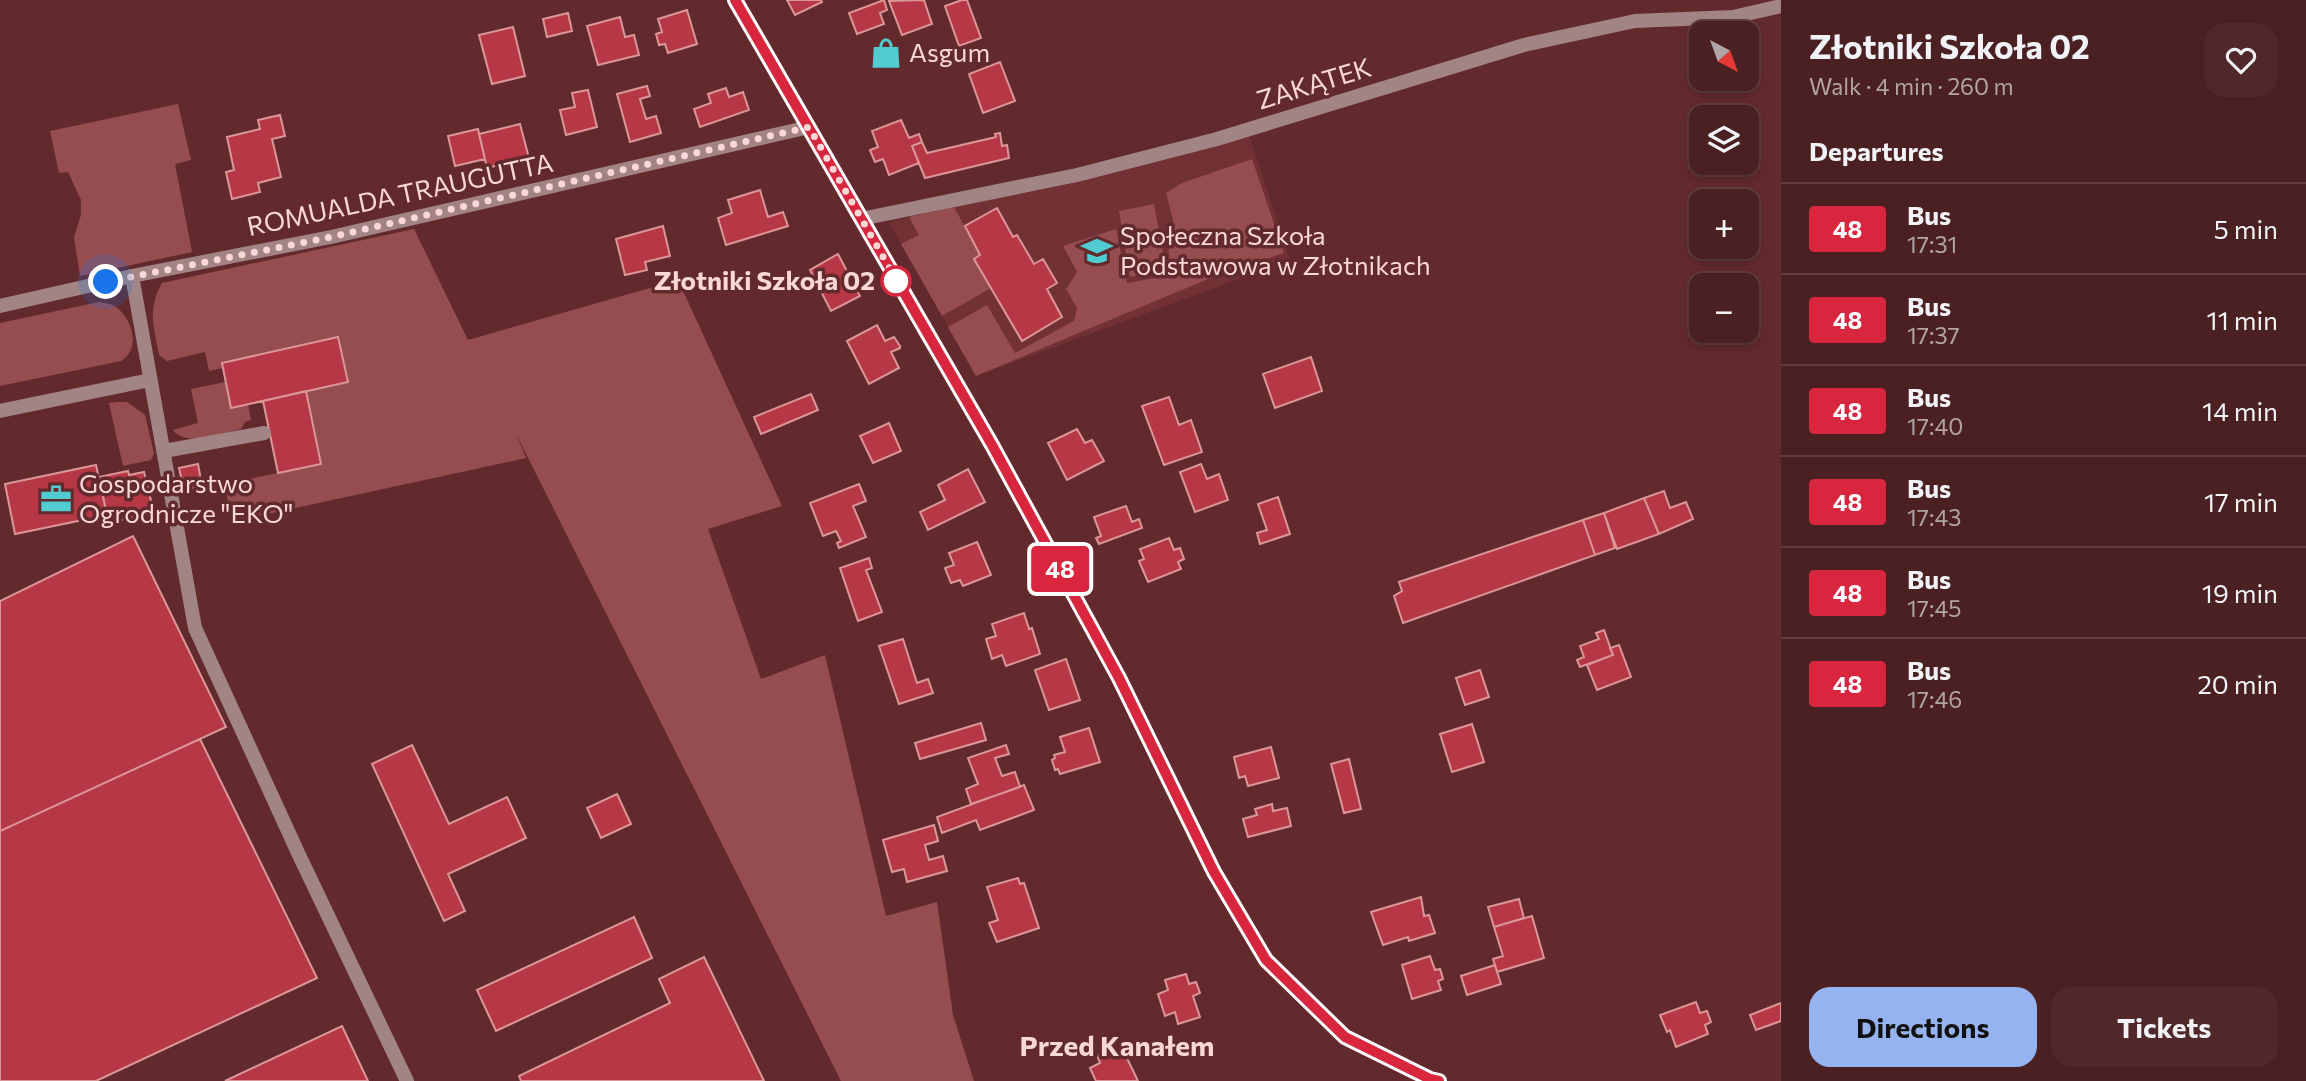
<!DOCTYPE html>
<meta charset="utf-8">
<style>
:root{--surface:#4a2022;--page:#51282a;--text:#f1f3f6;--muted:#b2a3a5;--line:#613e40;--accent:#95b2f1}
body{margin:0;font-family:Commissioner,sans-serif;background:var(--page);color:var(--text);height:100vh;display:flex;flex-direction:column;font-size:26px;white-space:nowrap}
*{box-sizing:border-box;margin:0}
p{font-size:23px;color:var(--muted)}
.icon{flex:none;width:38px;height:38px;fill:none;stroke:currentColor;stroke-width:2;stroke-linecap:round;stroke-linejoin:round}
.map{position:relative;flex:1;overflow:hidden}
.sheet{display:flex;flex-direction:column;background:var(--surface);width:525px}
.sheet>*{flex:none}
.badge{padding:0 14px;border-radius:5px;font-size:24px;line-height:46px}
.needle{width:46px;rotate:139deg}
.controls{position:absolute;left:1689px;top:21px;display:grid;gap:14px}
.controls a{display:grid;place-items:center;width:70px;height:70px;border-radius:14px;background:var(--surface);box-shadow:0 4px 10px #0003,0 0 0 2px var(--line);font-size:35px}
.you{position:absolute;width:35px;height:35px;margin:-18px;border:5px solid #fff;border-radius:50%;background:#1a73e8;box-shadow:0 0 0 10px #1a73e833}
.map>.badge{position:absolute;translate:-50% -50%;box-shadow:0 0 0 4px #fff}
h2{padding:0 28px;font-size:26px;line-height:63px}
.round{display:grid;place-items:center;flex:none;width:74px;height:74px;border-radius:21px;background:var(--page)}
.summary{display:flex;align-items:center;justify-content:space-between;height:119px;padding:0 28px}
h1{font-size:33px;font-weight:700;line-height:52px}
.button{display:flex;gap:14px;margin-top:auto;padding:14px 28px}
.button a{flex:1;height:80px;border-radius:21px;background:var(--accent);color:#111;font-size:28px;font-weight:700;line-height:80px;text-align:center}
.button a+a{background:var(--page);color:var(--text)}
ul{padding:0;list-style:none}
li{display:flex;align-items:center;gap:21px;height:91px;padding:0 28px;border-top:2px solid var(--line)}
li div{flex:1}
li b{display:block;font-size:26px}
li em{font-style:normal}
li .badge{min-width:77px;font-weight:700;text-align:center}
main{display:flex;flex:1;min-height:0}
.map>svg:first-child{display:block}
.built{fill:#723135}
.green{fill:#964d50}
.building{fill:#b63745;stroke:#db9798;stroke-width:2}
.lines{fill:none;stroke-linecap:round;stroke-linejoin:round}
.lane{stroke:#a28484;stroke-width:14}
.street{stroke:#a28484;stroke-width:14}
.secondary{stroke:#d9aaaa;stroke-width:14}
.line-casing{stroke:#fff;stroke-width:16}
.line{stroke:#d7263d;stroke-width:10}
.walk{stroke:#fbd7d6;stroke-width:7;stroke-dasharray:0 12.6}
.stop-dot{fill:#fff;stroke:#d7263d;stroke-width:3.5}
.labels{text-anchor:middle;stroke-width:7;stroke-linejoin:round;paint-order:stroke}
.poi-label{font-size:26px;fill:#fbd7d6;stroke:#632a2d;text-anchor:start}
.street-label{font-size:26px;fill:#fbd7d6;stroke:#632a2d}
.stop-label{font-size:26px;font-weight:bold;fill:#fbd7d6;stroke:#632a2d;text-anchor:end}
.neighbourhood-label{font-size:28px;font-weight:bold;fill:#fbd7d6;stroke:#632a2d}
</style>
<main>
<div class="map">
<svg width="1781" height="1081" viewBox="0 0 1781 1081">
<rect width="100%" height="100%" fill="#632a2d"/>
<path class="built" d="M 1249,136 L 1290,260 L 976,376 L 889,222 L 1166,158 Z"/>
<path class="green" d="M 178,104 L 191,160 L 175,164 L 192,252 L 80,276 L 74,237 L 81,215 L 81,200 L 68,172 L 59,173 L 50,131 Z
M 1252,159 L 1284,253 L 1213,277 L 976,376 L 948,327 L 987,305 L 1015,353 L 1074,321 L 1077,308 L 1066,289 L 1077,272 L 1063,246 L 1116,229 L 1127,283 L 1171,275 L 1168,242 L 1175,228 L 1166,193 L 1182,183 Z
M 1154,204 L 1166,270 L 1130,277 L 1119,211 Z
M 954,207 L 980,255 L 991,288 L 942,316 L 901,244 L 919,235 L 909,217 Z
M 414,229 L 468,340 L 678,280 L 782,506 L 708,529 L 761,679 L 825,655 L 886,916 L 937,902 L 953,1015 L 974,1081 L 841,1081 L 516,434 L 526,458 L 231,522 L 225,484 L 321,464 L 306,391 L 222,363 L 223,368 L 209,371 L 205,352 L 167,361 L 159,355 C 154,327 147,310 162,283 Z
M 99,302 C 104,303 112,304 116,307 C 133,320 141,349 121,361 L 0,386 L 0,323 Z
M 225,382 L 231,408 L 248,404 L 251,420 L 245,422 L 241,429 C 221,433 188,448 173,430 L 198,423 L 191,389 Z
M 117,402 L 127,402 L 145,415 L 154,453 L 151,460 L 123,466 L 109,403 Z"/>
<path class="building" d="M 787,0 L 821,0 L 822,2 L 795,15 Z
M 884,0 L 887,10 L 880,13 L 884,24 L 857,34 L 849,13 Z
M 924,0 L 932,24 L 902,35 L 889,1 Z
M 962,0 L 967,0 L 981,38 L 959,46 L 945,6 Z
M 687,10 L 697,44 L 668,53 L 665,44 L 659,45 L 656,34 L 662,32 L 658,19 Z
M 568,13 L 572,31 L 547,37 L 543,19 Z
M 620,17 L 625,37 L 634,35 L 639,55 L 598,65 L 587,26 Z
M 513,27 L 525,76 L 492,84 L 479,35 Z
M 1000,62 L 1015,101 L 983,113 L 969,74 Z
M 647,86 L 650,96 L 640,99 L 646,119 L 656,116 L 661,133 L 630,142 L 617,94 Z
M 726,88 L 729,97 L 743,92 L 749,110 L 700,127 L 694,109 L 711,103 L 708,94 Z
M 588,90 L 597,127 L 566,135 L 560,110 L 575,107 L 572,93 Z
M 280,115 L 285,136 L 272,139 L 281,177 L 258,183 L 260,192 L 232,199 L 226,172 L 234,170 L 227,137 L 260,129 L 258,120 Z
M 901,120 L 909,138 L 919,134 L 922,142 L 912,146 L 919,163 L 889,175 L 883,159 L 875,162 L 870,150 L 878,147 L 872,131 Z
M 520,124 L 529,158 L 487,168 L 479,134 Z
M 478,129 L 485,159 L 455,166 L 448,136 Z
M 1000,133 L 1002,146 L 1007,145 L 1009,158 L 925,178 L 912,146 L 922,142 L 927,153 L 996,137 L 995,134 Z
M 760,190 L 768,217 L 783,212 L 788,226 L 726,245 L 718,218 L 732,213 L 728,200 Z
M 997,208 L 1013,237 L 1017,235 L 1034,264 L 1043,259 L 1057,283 L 1047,289 L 1062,317 L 1022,341 L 974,259 L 980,255 L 965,226 Z
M 663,226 L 670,256 L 645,262 L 647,270 L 625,275 L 616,239 Z
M 838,254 L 860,296 L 831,311 L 810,270 Z
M 877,325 L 885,341 L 894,337 L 900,346 L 900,348 L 891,352 L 899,368 L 869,384 L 847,341 Z
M 338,337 L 348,382 L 231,408 L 222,363 Z
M 1311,357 L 1322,391 L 1275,408 L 1263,374 Z
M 306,391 L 321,464 L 278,473 L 263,401 Z
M 811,394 L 818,410 L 761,434 L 754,417 Z
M 1169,397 L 1179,425 L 1191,420 L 1202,452 L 1164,465 L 1142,406 Z
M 889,423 L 901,451 L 873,463 L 860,436 Z
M 1077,429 L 1085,443 L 1092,440 L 1104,461 L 1067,480 L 1048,443 Z
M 198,464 L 202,486 L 184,490 L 179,468 Z
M 1201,464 L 1207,479 L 1219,474 L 1228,500 L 1195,512 L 1180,472 Z
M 96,465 L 107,515 L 15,534 L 5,484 Z
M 968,469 L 985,502 L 928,530 L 920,512 L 945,500 L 938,485 Z
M 128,471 L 129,475 L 144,472 L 154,513 L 104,524 L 103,515 L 107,515 L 99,477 Z
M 859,484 L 866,501 L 853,506 L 866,537 L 839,548 L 837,543 L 841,541 L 836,531 L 823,536 L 810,503 Z
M 1664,491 L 1670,508 L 1686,502 L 1693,519 L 1659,534 L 1644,498 Z
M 1278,497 L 1290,534 L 1260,544 L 1257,533 L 1267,530 L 1258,504 Z
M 1644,498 L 1659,534 L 1617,549 L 1604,513 Z
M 1126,506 L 1132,522 L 1139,519 L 1142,528 L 1099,544 L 1096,538 L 1101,536 L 1094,517 Z
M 1604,513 L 1615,548 L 1595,555 L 1583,520 Z
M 1583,520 L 1595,555 L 1403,623 L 1394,596 L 1402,591 L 1399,582 Z
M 133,536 L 226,727 L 0,831 L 0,601 Z
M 1169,538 L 1174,550 L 1180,548 L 1184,559 L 1178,562 L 1181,569 L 1148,582 L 1139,561 L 1144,559 L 1140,549 Z
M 977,542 L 991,575 L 963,586 L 960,580 L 951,583 L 945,568 L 954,565 L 949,553 Z
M 869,558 L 872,568 L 866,570 L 882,612 L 858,621 L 840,568 Z
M 1024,613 L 1029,629 L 1032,628 L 1040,654 L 1006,666 L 1002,655 L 992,659 L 986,639 L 996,636 L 992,624 Z
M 1604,630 L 1613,655 L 1580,667 L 1577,660 L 1584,657 L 1580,646 L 1599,639 L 1596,633 Z
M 903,639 L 917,683 L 928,679 L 933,693 L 899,704 L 879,646 Z
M 1619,645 L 1631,677 L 1597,690 L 1587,665 L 1613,655 L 1610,648 Z
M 1066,659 L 1080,700 L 1049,710 L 1035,670 Z
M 1480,670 L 1489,697 L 1465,705 L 1456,678 Z
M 981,723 L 986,740 L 920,759 L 915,743 Z
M 1472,724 L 1484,762 L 1452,772 L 1440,734 Z
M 1089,728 L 1100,762 L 1060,774 L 1058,769 L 1055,770 L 1052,760 L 1055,758 L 1054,755 L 1065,752 L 1060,737 Z
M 200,739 L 317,978 L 96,1081 L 0,1081 L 0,831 Z
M 412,745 L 449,824 L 507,797 L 526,838 L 448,874 L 465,911 L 444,921 L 372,764 Z
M 1006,745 L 1009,754 L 995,758 L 1002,776 L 1015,772 L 1020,787 L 971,804 L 966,789 L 978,784 L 968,758 Z
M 1271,747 L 1279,778 L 1248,786 L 1245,776 L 1239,778 L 1234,757 Z
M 1349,759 L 1361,809 L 1344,813 L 1331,764 Z
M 1024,785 L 1034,810 L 980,830 L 976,820 L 942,833 L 937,817 Z
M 617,794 L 631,824 L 601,838 L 587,808 Z
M 1272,804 L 1273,811 L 1287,808 L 1291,826 L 1248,837 L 1243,819 L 1257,815 L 1255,809 Z
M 934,825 L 938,841 L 925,845 L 929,860 L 943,856 L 947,871 L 907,882 L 904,869 L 892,872 L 883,840 Z
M 1018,878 L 1020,884 L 1024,883 L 1039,928 L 997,942 L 989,923 L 998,920 L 987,887 Z
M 1421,897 L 1424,916 L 1429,915 L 1435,933 L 1409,941 L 1408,937 L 1383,945 L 1371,912 Z
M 1519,899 L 1524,918 L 1494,927 L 1488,907 Z
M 1532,916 L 1544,958 L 1497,972 L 1493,959 L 1503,956 L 1494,927 Z
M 634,917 L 652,958 L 496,1031 L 477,990 Z
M 1430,956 L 1435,970 L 1440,969 L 1443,979 L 1438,981 L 1441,990 L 1412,999 L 1402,965 Z
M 704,957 L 764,1081 L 521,1081 L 519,1076 L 670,1003 L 659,979 Z
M 1495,965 L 1501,984 L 1467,995 L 1461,976 Z
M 1186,974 L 1189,984 L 1196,982 L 1200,993 L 1193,996 L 1200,1017 L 1178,1024 L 1175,1012 L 1165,1016 L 1158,994 L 1168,990 L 1165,980 Z
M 1696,1002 L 1700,1013 L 1707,1011 L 1711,1022 L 1705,1025 L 1708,1034 L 1676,1047 L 1670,1030 L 1667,1032 L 1660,1015 Z
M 1781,1003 L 1781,1021 L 1756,1030 L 1750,1015 Z
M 342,1026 L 368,1081 L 225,1081 Z
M 1106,1051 L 1111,1052 L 1113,1057 L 1124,1052 L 1138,1081 L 1096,1081 L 1090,1068 L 1100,1063 L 1098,1058 L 1100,1053 Z"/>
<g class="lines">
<path class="lane" d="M 861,219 L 1077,175 L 1217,139 L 1524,45 L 1635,21 L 1733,17 L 1781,6
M 132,276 L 195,628 L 299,855 L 407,1081
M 0,411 L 150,380
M 164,451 L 264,433"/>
<path class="street" d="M 0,306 L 132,276 L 331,237 L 809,127"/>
<path class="secondary" d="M 735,0 L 992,445 L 1119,679 L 1215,872 L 1266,960 L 1345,1037 L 1430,1079 L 1439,1081"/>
</g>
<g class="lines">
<defs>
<path id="line" d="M 735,0 L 992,445 L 1119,678 L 1214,872 L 1266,960 L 1345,1037 L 1430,1079 L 1439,1081"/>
</defs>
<use href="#line" class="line-casing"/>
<use href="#line" class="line"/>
<path class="walk" d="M 106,282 L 331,237 L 809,127 L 902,290 L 896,281"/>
</g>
<defs>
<symbol id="shop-bare" viewBox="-9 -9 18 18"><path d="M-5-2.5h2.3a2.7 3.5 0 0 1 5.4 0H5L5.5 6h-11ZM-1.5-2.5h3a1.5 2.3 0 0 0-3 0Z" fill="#51ccd1" stroke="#632a2d" stroke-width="2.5" paint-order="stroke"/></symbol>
<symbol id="school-bare" viewBox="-9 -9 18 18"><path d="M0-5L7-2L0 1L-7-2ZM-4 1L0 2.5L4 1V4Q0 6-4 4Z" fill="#51ccd1" stroke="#632a2d" stroke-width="2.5" paint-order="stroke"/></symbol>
<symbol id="office-bare" viewBox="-9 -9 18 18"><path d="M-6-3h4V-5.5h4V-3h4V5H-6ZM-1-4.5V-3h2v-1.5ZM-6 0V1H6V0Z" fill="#51ccd1" stroke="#632a2d" stroke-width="2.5" paint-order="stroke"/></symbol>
</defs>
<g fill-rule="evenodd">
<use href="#shop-bare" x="864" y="31" width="44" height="44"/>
<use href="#school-bare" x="1075" y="229" width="44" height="44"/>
<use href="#office-bare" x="34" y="477" width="44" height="44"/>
</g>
<circle class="stop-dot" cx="896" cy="281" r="14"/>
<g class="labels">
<g class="poi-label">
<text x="909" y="62">Asgum</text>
<text x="1120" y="245">Społeczna Szkoła<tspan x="1120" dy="30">Podstawowa w Złotnikach</tspan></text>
<text x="79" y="493">Gospodarstwo<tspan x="79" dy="30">Ogrodnicze "EKO"</tspan></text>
</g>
<g class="street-label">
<text transform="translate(1314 84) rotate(-17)" y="9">ZAKĄTEK</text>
<text transform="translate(400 195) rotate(-12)" y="9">ROMUALDA TRAUGUTTA</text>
</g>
<g class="stop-label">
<text x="875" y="290">Złotniki Szkoła 02</text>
</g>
<g class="neighbourhood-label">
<text x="1117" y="1056">Przed Kanałem</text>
</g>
</g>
</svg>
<div class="controls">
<a><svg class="needle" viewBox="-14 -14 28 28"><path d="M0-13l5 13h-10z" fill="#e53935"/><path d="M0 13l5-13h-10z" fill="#b2a3a5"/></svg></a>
<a><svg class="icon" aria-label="layers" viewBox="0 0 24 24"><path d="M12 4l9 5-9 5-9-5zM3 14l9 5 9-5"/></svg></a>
<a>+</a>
<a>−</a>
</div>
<div class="you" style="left:106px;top:282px"></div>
<b class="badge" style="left:1060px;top:569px;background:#d7263d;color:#fff">48</b>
</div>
<section class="sheet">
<div class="summary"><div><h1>Złotniki Szkoła 02</h1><p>Walk · 4 min · 260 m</p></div><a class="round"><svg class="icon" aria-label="heart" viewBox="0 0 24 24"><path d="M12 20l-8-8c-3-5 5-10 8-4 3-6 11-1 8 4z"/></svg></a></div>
<h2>Departures</h2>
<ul>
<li><span class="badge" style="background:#d7263d;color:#fff">48</span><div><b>Bus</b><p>17:31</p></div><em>5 min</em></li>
<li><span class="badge" style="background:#d7263d;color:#fff">48</span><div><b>Bus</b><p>17:37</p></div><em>11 min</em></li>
<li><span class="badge" style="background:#d7263d;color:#fff">48</span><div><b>Bus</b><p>17:40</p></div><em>14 min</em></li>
<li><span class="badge" style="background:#d7263d;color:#fff">48</span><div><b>Bus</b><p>17:43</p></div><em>17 min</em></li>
<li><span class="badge" style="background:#d7263d;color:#fff">48</span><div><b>Bus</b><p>17:45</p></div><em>19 min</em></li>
<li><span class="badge" style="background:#d7263d;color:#fff">48</span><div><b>Bus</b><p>17:46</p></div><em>20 min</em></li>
</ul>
<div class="button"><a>Directions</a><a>Tickets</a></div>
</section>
</main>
